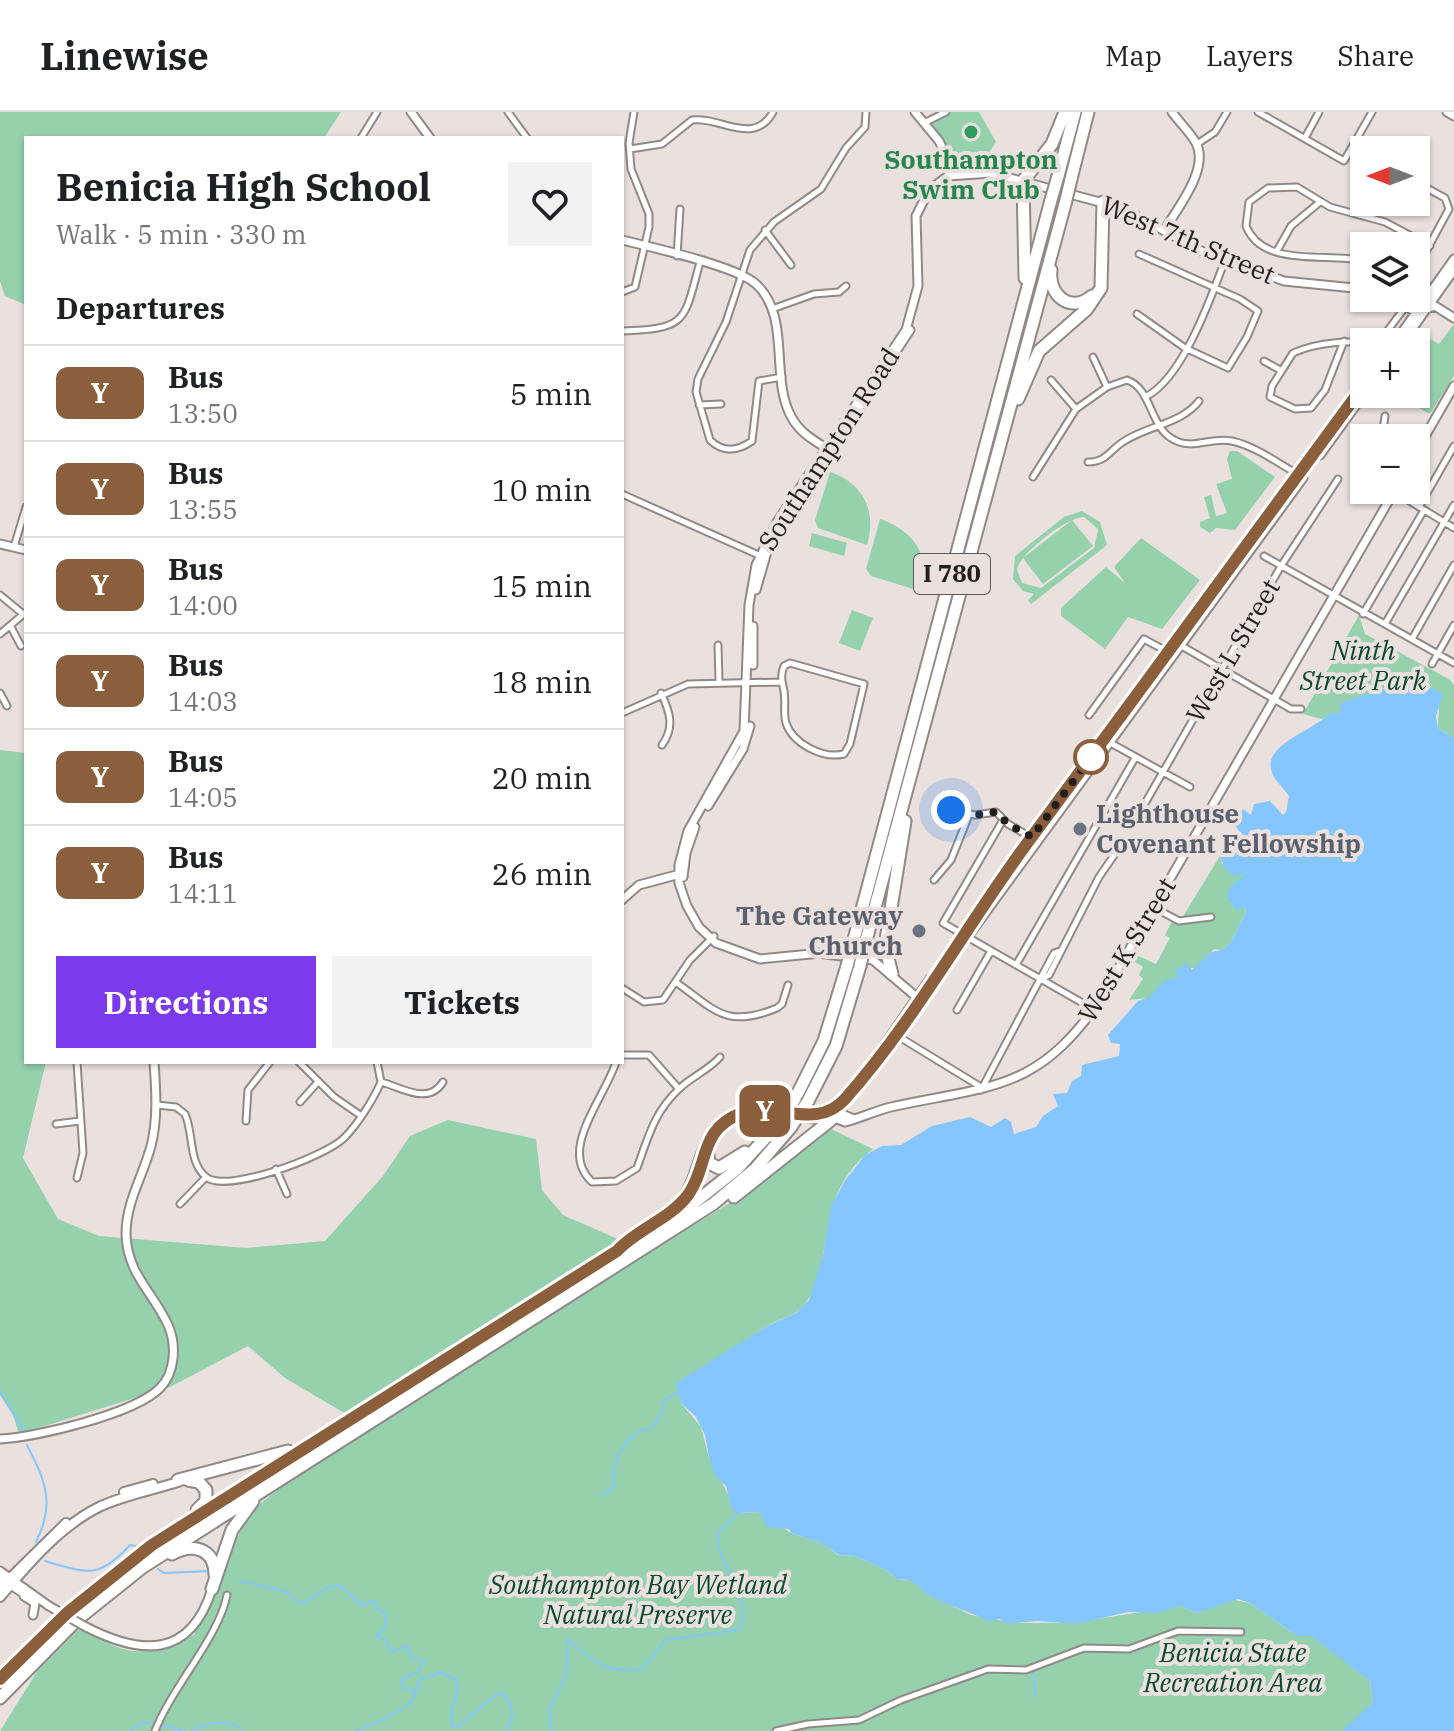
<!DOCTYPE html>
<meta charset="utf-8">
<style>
:root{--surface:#fff;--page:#f2f2f2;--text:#202124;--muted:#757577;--line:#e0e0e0;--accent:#7c3aed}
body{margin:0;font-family:"IBM Plex Serif",serif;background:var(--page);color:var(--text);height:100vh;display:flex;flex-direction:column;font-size:30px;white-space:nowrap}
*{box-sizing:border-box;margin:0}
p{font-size:26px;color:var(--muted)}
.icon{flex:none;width:44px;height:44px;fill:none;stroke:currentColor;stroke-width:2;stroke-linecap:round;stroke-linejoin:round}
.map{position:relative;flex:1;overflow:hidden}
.side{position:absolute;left:24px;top:24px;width:600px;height:928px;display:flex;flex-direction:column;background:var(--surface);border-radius:0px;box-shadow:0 2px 6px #0004}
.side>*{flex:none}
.badge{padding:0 16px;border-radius:12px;font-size:28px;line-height:52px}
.needle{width:52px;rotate:270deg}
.buttons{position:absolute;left:1350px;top:24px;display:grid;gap:16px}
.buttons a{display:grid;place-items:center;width:80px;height:80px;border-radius:0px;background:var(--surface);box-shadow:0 2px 6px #0004;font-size:40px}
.you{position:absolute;width:40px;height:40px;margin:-20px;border:6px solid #fff;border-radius:50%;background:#1a73e8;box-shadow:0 0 0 12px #1a73e833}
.map>.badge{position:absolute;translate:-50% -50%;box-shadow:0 0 0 4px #fff}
h2{padding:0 32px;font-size:30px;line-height:72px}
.round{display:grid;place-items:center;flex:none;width:84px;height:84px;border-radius:0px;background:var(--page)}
.summary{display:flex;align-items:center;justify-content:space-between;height:136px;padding:0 32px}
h1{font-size:38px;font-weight:800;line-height:60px}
.primary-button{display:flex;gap:16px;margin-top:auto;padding:16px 32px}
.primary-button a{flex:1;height:92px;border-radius:0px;background:var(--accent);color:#fff;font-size:32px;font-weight:800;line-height:92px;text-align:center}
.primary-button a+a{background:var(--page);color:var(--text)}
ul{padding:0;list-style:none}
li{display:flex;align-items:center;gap:24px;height:96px;padding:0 32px;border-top:2px solid var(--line)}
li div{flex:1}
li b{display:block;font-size:30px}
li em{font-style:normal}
li .badge{min-width:88px;font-weight:700;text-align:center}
header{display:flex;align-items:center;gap:48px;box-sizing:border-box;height:112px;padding:0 40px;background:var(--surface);border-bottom:2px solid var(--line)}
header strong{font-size:38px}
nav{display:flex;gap:44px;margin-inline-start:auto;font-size:28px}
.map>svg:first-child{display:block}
.green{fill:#96d1ae;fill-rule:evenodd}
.water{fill:#85c6fe}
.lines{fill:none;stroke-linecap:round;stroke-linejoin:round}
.stream{stroke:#85c6fe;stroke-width:2}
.street-casing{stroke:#918986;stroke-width:9}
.secondary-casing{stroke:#918986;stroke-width:11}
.primary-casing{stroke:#918986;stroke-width:12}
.highway-casing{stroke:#918986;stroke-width:15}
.street{stroke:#fff;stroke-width:5}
.secondary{stroke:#fff;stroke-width:7}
.primary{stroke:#fff;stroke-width:8}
.highway{stroke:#fff;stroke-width:11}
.secondary-bridge-casing{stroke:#918986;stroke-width:11;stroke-linecap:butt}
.highway-bridge-casing{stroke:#918986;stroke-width:15;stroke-linecap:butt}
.secondary-bridge{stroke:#fff;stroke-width:7}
.highway-bridge{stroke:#fff;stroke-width:11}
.line-casing{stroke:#fff;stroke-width:18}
.line{stroke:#8b5e3c;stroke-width:12}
.walk{stroke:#211e1d;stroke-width:8;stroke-dasharray:0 14.4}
.leisure-dot{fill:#2e9e5b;stroke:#eae1de;stroke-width:3}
.stop-dot{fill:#fff;stroke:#8b5e3c;stroke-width:4}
.worship-dot{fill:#6b7280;stroke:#eae1de;stroke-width:3}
.labels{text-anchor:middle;stroke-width:8;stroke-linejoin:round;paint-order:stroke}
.shield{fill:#eae1de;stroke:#5d5857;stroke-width:2}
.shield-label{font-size:24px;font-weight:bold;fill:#211e1d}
.leisure-label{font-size:26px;font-weight:bold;fill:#27864d;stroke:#eae1de}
.street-label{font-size:26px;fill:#211e1d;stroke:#eae1de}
.park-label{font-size:26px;font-style:italic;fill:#07492c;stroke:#eae1de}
.worship-label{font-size:26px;font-weight:bold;fill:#5b616d;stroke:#eae1de;text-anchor:start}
</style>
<header>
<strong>Linewise</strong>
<nav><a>Map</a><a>Layers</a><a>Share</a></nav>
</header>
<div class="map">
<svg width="1454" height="1619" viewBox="0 0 1454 1619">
<rect width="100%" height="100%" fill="#eae1de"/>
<path class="green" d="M 0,0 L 341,0 L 324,26 L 26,26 L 26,193 L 5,184 L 0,169 Z
M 950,0 L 979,0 L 996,30 L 981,53 L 958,47 L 930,12 Z
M 1454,212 L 1454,264 L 1430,302 L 1393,282 L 1416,282 L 1416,230 L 1408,230 L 1417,219 L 1439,232 Z
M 1230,339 L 1237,339 L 1275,365 L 1235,418 L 1216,416 L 1210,421 L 1200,415 L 1200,410 L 1210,406 L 1204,385 L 1211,383 L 1216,404 L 1227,401 L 1216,372 L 1232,367 L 1227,347 Z
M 830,360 C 864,371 877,400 867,433 L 818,416 L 815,408 Z
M 1082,399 L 1100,410 L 1107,433 L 1031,492 L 1028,488 L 1034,482 L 1023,479 L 1013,467 L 1015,444 L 1064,405 ZM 1084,405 L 1098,417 L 1094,436 L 1041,476 L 1022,471 L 1017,458 C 1020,441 1067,405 1084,405 Z
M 880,407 C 912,417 934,446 920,479 L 871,464 L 866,457 Z
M 1072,408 L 1093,434 L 1043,472 L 1023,446 Z
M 812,421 L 847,431 L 844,444 L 809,434 Z
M 1141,426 L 1200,468 L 1162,517 L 1128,505 L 1105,537 L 1061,504 L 1061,496 L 1106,455 L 1125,471 L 1114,455 Z
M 852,498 L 873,506 L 860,539 L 839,531 Z
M 1359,503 L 1365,522 L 1449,567 L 1454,573 L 1454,626 L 1438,616 L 1439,597 L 1391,574 L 1342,591 L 1339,602 L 1321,607 L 1303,602 Z
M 0,638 L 26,641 L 26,950 L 46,950 L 23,1046 L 58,1107 L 99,1124 L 246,1136 L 325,1129 L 383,1064 L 410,1024 L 448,1008 L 536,1027 L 542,1078 L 563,1103 L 620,1128 L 346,1302 L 285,1266 L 248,1234 L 170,1275 L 19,1322 L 13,1303 L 0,1283 Z
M 1220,744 L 1222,752 L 1247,760 L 1228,785 L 1232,793 L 1245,795 L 1246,800 L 1231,830 L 1222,838 L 1214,837 L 1195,856 L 1190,856 L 1150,886 L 1129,888 L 1143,867 L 1139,863 L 1143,855 L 1129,846 L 1132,841 L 1156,852 L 1170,826 L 1165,823 L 1172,809 L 1182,806 Z
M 829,1016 L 873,1037 C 816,1080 836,1133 809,1186 C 801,1203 783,1205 769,1213 C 735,1232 709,1264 681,1291 L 701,1315 L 709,1346 L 738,1401 L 759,1400 L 791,1421 L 822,1431 L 838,1443 L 855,1444 L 888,1459 L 896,1467 L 911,1468 L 929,1483 L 971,1503 L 1016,1511 L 1071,1511 L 1180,1494 L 1197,1501 L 1230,1487 L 1250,1491 L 1297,1524 L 1311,1524 L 1334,1538 L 1370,1569 L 1373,1590 L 1345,1619 L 0,1619 L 38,1558 L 79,1517 C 133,1545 138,1546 194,1523 L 248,1402 L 356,1313 L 638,1130 L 694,1113 L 741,1084 Z"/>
<path class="water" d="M 1422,571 L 1443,582 L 1436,604 L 1438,616 L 1454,626 L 1454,1619 L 1342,1619 L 1373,1590 L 1370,1569 L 1311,1524 L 1297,1524 L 1250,1491 L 1238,1487 L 1197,1501 L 1180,1494 L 1156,1501 L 1128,1500 L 1076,1512 L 1037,1509 L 1007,1512 L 1000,1507 L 989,1510 C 971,1499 949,1495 928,1483 C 921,1478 916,1470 908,1468 C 905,1467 899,1467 896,1467 L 888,1459 L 855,1444 L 839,1443 L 821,1431 L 791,1421 L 789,1417 L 767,1415 L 759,1400 L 738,1401 L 732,1397 L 726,1374 L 716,1365 L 709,1346 L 705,1323 L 696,1305 L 681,1291 L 676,1271 L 769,1213 L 796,1201 L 809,1188 L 823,1143 L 831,1095 L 844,1070 L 865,1043 L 882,1034 L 901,1033 L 932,1014 L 970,1005 L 991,1015 L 1005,1006 L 1011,1010 L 1014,1022 L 1036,1015 L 1043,1004 L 1058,994 L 1053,982 L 1067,981 L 1072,969 L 1081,964 L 1082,953 L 1119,944 L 1120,932 L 1111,931 L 1108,923 L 1138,889 L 1150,885 L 1163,869 L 1178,865 L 1175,858 L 1188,851 L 1192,858 L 1211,840 L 1222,838 L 1231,830 L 1246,800 L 1245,795 L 1236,798 L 1228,787 L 1229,776 L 1247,760 L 1233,764 L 1225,757 L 1220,744 L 1228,736 L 1233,737 L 1247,727 L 1233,712 L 1243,697 L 1251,703 L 1254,692 L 1270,689 L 1283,703 L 1286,700 L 1289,684 C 1283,675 1273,668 1271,657 C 1265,631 1318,617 1329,601 L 1339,602 L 1341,591 L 1391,574 Z"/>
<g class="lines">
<path class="stream" d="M 0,1279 L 24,1320
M 27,1333 C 46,1370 55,1392 36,1430
M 602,1383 L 614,1375 C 611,1348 621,1331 643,1317 L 650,1318 L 662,1301 L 664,1289 L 678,1280
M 45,1449 C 87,1461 98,1468 130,1433 L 136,1434
M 158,1457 L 164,1461 L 210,1459
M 240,1469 L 285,1479 L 297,1490 L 304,1491 L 329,1475 L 341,1474 L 361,1493 L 375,1489 L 377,1497 L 384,1500 L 386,1514 L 377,1524 L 387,1529 L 391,1540 L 407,1534 L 411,1546 L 424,1548 L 418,1560 L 406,1564 L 401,1570 L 405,1577 L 414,1579
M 1034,1559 L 1035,1585
M 162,1613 L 185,1619
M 110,1619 L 116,1619
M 130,1619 L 142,1611 L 154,1610
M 192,1619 C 205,1611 231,1605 242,1619
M 355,1619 C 375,1613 393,1602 411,1591 L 420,1568 L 441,1560 L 457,1568 C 461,1584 447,1598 452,1613 L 457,1615 L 496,1583 L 502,1582 C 515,1591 514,1607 506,1619
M 550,1619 L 550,1596 L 566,1564 L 568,1528 C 593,1548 607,1563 642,1557 L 665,1528 L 738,1518 C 756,1493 717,1452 717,1422 L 738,1401"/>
<defs>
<path id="street" d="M 508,0 L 527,26
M 1258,0 L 1344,49 L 1372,0
M 926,10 L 946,0
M 361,26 L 377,0
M 1305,26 L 1319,0
M 1197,32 L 1215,20 L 1227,0
M 630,37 L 662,32 L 692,8 C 720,4 754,35 773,0
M 1416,70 L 1445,86 L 1449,97 L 1416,158
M 765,118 L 791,153
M 1277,139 L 1291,114 L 1320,90
M 677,144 L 680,97
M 1364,149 C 1329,140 1263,157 1246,114 L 1249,90 L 1268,76 L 1297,75 L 1330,95 L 1385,110 L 1430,134
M 622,180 L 635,175 L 649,115 L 649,102 L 631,57 L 629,31 L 634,0
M 772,197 L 814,182 L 839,180 L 846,174
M 1137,202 L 1185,236 L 1228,256 L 1247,225 L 1258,199 L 1240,187 L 1139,142
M 622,219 C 688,217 684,209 700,150
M 1344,229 L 1325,278 L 1311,296 L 1295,297 L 1270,285 L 1272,274 L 1293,241 C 1320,229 1351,229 1379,230 L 1412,186
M 1093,245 L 1107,275
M 1264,249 L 1280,258
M 782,265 L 759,269 L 752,329 C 738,339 723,341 710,328 L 696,280 L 698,267 L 726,210 L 750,138 L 774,110 L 821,77 L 846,36 L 865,15 L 866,0
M 1051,268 L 1076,297
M 1145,285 C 1182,268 1211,186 1225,148
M 699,293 L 721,292
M 1385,304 L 1383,318 L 1396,326
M 1088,350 C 1105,350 1108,341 1120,332 C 1143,314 1181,313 1199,289
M 1358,352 L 1364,359
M 1033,365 L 1076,297 L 1107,275 L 1127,268 C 1151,276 1150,313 1171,326 C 1192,340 1210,324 1232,329 C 1255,334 1278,351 1299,363
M 1393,379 L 1454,416
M 622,382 L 763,445
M 1419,395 L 1454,334
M 14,435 L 26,395
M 1264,444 L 1454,551
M 0,483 L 23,502
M 1363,502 L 1424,398
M 1385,512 L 1454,393
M 11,515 L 21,534
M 0,522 L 26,500
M 1412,527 L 1454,453
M 718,533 L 719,569
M 1180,533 L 1291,597 L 1301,597
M 790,551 L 864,572 L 850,632 L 844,642 C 823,647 793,632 786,611 C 783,601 786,590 784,579 C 782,569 780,564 784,554 Z
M 1432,552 L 1454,513
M 0,581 L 7,594
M 661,581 C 670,600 675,615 662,633
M 622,601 L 688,572 L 781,570
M 1089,603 L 1144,527 L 1168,540
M 1107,629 L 1190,675
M 943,697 L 975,703 L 996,700 L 1008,712 L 1032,726
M 1003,708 L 943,811 L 1093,897
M 1132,714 L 1281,454 L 1338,367
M 934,768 L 951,748 L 969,703
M 1153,795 L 1179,809 L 1211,805
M 1016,853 L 1135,646
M 1045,865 L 1049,863 L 1099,765 L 1117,739
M 677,871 C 715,898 726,917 777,896 L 782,892 L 788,873
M 622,876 L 644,890 L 663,888 L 690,848 L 714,824
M 957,898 L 991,839
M 896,923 L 981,975
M 622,943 L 649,943 L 679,977
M 77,950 L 83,1041 L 77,1066
M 299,950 L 334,985 L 360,1003
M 616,950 C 605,986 557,1038 592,1070 L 616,1069 L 637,1056 C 648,1026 654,1000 679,977 C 691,965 709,958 720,945
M 381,970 C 401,975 428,994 443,970
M 981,978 L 1054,841 L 1060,839
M 300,990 L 318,970
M 157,993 L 176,995 L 185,1002 C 194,1022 188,1050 206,1065 C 227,1082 326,1044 344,1026 C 358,1012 373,988 381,970 L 377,950
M 246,1009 L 248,978 L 270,950
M 56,1012 L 80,1009
M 276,1057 L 287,1082
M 180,1092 L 206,1065
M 155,1619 C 172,1575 219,1525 227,1483
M 776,1619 L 808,1612 L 859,1608 L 901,1588 L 988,1557 L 1026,1558 L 1084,1536 L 1129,1537 L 1178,1519 L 1241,1520"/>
<path id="secondary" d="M 411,0 L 430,26
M 915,0 L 939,29 L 955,63
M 1447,0 L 1454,4
M 1164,119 C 1176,98 1210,57 1196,31 C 1190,20 1179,10 1172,0
M 622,128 C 651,135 736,154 756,172 C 792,205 769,267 792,306 C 800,321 815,329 829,338
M 1386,186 L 1417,200 L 1435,194 L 1454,206
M 1395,230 L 1454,147
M 1403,230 L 1454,158
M 1416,340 L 1454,274
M 1320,343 L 1364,282
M 827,345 L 910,218
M 0,432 L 26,438
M 756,478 L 767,440
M 753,553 L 753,514
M 708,694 L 743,637 L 750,614
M 683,765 L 686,741 L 695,715
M 622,788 L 639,773 L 680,762
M 964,823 L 972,819 L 1303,366
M 818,841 L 873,848 L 920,888
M 821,841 L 760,847 L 716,831 L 699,815 L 687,794 L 679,771 L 679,753 L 688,719 L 744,619 L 749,493 L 756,453 L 777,410 L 906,218 L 918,174 L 916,104 L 929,78 L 948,64 L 991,61 L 1122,96 L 1205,141 L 1284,169 L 1364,177
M 878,942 L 930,867
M 842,991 L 842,1002 L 854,1007
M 841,992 L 883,942 L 981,796 L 1364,273
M 832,1005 L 845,1010 C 860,1006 875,999 891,995 C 991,973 1037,980 1100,888 L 1395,378
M 0,1327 C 37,1325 134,1302 160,1276 C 175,1261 177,1233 168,1213 C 153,1180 127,1162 126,1122 C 126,1090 143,1064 151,1034 C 158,1007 156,978 154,950
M 0,1459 L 49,1494
M 0,1466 L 29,1485
M 24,1484 L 35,1491 L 33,1503
M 86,1515 C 141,1543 190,1547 212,1477"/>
<path id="primary" d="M 124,1380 L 153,1372
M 0,1476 L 66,1411
M 0,1485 C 28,1452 61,1413 101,1394 C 126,1383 153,1378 178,1370"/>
<path id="highway" d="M 1058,64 L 1075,0
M 1071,67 L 1088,0
M 1051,158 C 1048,183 1070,202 1092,184
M 1025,166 L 1023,69 L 1052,32 L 1065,0
M 1018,287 L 1039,239 L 1087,197 L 1101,176 L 1103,90
M 852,835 L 1051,88
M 864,836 L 1065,92
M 892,862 L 885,834 L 905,709
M 795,987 L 824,929 L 847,854
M 808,989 L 836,934 L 860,854
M 813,1004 L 842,991
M 707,1036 L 709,1051 L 719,1056 L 745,1040
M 734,1085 L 831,1008
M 672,1099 C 693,1081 694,1063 704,1039 C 726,983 786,1001 831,1008
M 178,1368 L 288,1339
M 188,1368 L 199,1370 L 206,1378 L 206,1389 L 197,1398
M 172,1442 C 193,1430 215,1437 215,1463
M 212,1477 L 232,1418 L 253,1389
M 0,1567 L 67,1501 L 152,1433 L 689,1095 L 737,1057 L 779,1011
M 0,1586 L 78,1507 L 143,1455 L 713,1092 L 755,1057 L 791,1015"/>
</defs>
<use href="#street" class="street-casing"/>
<use href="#secondary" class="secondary-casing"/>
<use href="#primary" class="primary-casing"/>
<use href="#highway" class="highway-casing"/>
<use href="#street" class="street"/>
<use href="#secondary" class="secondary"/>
<use href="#primary" class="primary"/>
<use href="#highway" class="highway"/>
<defs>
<path id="secondary-bridge" d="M 49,1494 L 86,1515"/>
<path id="highway-bridge" d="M 1051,88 L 1058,64
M 1065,92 L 1071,67
M 847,854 L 852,835
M 860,854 L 864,836
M 779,1011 L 795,987
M 791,1015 L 808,989"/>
</defs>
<use href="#secondary-bridge" class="secondary-bridge-casing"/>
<use href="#highway-bridge" class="highway-bridge-casing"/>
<use href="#secondary-bridge" class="secondary-bridge"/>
<use href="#highway-bridge" class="highway-bridge"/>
</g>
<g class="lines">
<defs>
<path id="line" d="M 0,1567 L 67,1501 L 152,1433 L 617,1139 C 637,1117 669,1108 688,1083 C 709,1054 698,1017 742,1001 C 777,990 816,1019 845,987 C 916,907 967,812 1031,726 C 1142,575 1254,425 1364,273"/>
</defs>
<use href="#line" class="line-casing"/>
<use href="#line" class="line"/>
<path class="walk" d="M 951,698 L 975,703 L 996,700 L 1008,712 L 1032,725 L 1091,645"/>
</g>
<circle class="leisure-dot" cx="971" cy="20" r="8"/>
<circle class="stop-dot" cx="1091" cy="645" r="16"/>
<g class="worship-dot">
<circle cx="1080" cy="717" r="8"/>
<circle cx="919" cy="819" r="8"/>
</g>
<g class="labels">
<rect class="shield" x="914" y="442" width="76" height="40" rx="6"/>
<g class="shield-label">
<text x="952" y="470">I 780</text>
</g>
<g class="leisure-label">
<text x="971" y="57">Southampton<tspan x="971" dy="30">Swim Club</tspan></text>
</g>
<g class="street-label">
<text transform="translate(1188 128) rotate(23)" y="9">West 7th Street</text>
<text transform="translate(829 337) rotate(-57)" y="9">Southampton Road</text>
<text transform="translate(1233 539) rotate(-60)" y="9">West L Street</text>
<text transform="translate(1127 838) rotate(-59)" y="9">West K Street</text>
</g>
<g class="park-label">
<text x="1363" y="548">Ninth<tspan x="1363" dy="30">Street Park</tspan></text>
<text x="638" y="1482">Southampton Bay Wetland<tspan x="638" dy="30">Natural Preserve</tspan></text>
<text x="1233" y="1550">Benicia State<tspan x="1233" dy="30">Recreation Area</tspan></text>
</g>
<g class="worship-label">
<text x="1096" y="711">Lighthouse<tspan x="1096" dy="30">Covenant Fellowship</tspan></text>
<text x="903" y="813" text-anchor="end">The Gateway<tspan x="903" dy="30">Church</tspan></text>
</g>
</g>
</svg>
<div class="buttons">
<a><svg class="needle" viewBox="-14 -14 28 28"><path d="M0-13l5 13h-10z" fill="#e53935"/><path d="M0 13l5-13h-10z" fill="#757577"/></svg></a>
<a><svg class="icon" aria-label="layers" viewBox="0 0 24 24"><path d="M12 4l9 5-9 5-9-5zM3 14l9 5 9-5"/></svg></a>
<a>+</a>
<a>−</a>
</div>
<div class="you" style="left:951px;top:698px"></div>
<b class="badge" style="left:765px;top:999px;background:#8b5e3c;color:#fff">Y</b>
<section class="side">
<div class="summary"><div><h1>Benicia High School</h1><p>Walk · 5 min · 330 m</p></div><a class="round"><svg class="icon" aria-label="heart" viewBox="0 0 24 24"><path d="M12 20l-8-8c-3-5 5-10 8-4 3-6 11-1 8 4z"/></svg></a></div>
<h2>Departures</h2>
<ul>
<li><span class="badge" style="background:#8b5e3c;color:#fff">Y</span><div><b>Bus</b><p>13:50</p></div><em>5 min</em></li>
<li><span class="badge" style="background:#8b5e3c;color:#fff">Y</span><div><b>Bus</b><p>13:55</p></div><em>10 min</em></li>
<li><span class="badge" style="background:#8b5e3c;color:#fff">Y</span><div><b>Bus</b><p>14:00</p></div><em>15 min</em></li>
<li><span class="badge" style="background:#8b5e3c;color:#fff">Y</span><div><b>Bus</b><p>14:03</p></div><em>18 min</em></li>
<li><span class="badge" style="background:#8b5e3c;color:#fff">Y</span><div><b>Bus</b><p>14:05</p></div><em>20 min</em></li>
<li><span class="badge" style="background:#8b5e3c;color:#fff">Y</span><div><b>Bus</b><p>14:11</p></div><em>26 min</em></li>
</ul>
<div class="primary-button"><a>Directions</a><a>Tickets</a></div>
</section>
</div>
